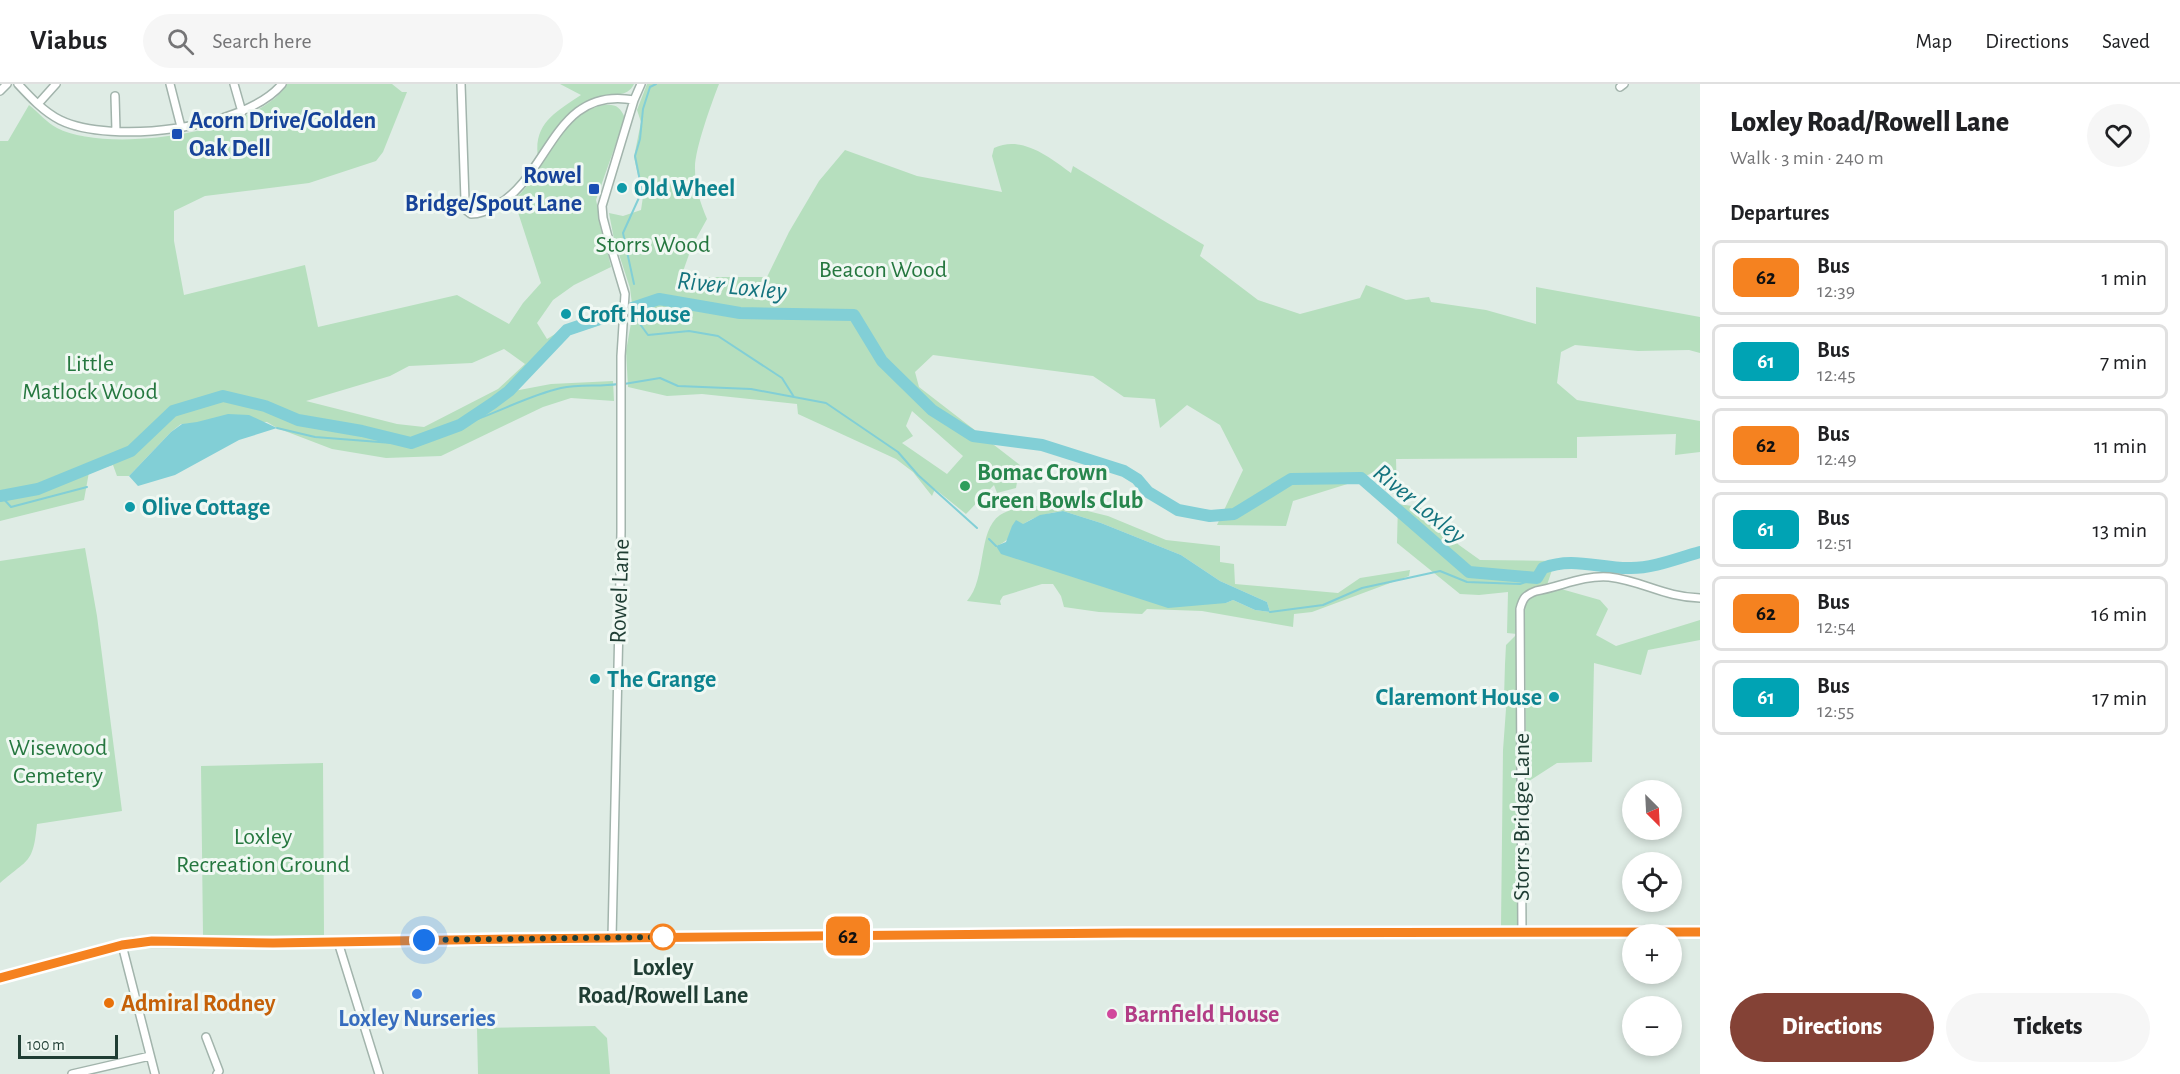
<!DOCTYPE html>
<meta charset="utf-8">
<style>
:root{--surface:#fff;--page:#f6f6f6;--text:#202124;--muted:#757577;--line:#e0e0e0;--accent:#844236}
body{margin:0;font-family:"Alegreya Sans",sans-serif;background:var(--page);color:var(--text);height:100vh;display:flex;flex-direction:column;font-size:22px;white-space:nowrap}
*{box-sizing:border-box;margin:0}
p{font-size:20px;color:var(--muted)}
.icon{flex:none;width:33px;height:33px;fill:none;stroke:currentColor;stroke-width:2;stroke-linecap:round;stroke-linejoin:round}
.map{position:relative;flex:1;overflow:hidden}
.side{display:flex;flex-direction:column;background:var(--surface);width:480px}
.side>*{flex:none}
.badge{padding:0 12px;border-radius:9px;font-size:21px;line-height:39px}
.needle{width:39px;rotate:156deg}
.fabs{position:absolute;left:1622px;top:696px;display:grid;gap:12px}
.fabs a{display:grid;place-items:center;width:60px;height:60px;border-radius:50%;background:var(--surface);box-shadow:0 3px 9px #0003;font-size:30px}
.scale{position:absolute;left:18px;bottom:15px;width:100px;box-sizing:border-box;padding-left:6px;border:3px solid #1f3d33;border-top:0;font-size:16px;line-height:21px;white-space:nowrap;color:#1f3d33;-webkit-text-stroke:4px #f0f8f3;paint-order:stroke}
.you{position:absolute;width:30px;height:30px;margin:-15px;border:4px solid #fff;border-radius:50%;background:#1a73e8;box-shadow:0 0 0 9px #1a73e833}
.map>.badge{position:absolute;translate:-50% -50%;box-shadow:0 0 0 3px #fff}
h2{padding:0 30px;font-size:22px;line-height:54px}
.round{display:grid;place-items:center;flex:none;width:63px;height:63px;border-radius:32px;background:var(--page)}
.head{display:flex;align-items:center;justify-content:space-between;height:102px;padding:0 30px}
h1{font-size:28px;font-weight:800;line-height:45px}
.primary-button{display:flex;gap:12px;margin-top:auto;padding:12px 30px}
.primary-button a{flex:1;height:69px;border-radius:36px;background:var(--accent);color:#fff;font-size:24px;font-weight:800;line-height:69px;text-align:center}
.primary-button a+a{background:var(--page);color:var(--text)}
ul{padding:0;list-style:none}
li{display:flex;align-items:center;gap:18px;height:75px;margin:0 12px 9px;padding:0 18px;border:3px solid var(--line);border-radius:9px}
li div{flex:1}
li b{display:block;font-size:22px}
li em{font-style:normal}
li .badge{min-width:66px;font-weight:700;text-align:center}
header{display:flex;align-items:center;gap:36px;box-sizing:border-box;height:84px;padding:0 30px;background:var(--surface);border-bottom:2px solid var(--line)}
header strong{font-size:28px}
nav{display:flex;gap:33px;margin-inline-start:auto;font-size:21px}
.search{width:420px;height:54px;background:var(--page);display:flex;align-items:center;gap:15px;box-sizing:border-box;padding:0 21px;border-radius:33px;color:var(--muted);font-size:22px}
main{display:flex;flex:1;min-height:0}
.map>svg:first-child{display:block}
.green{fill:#b6dfbe;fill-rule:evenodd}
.water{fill:#82cfd6}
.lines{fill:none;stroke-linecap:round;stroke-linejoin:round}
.stream{stroke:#82cfd6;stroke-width:2}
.river{stroke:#82cfd6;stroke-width:12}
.minor-casing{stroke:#a2b4ac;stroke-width:10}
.secondary-casing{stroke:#9fbbaf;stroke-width:12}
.minor{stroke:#fff;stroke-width:7}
.secondary{stroke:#fff;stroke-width:9}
.line-casing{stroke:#fff;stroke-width:14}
.line{stroke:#f58220;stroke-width:9}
.walk{stroke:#1f3d33;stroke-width:6;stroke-dasharray:0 10.8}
.transit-dot{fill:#1a4fb4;stroke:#f0f8f3;stroke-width:2}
.culture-dot{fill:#0f9aa8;stroke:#f0f8f3;stroke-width:2}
.leisure-dot{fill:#2e9e5b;stroke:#f0f8f3;stroke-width:2}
.stop-dot{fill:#fff;stroke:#f58220;stroke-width:3}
.shop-dot{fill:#3f7fe0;stroke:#f0f8f3;stroke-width:2}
.food-dot{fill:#e8710a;stroke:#f0f8f3;stroke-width:2}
.hotel-dot{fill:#d1479c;stroke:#f0f8f3;stroke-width:2}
.labels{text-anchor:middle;stroke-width:6;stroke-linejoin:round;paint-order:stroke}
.transit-label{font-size:24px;font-weight:bold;fill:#164399;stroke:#f0f8f3;text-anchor:start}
.culture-label{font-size:24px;font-weight:bold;fill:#0d838f;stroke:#f0f8f3;text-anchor:start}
.park-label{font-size:24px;fill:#25773f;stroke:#f0f8f3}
.leisure-label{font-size:24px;font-weight:bold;fill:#27864d;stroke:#f0f8f3;text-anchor:start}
.street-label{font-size:24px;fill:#1f3d33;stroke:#f0f8f3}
.stop-label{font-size:24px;font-weight:bold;fill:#1f3d33;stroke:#f0f8f3}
.food-label{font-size:24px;font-weight:bold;fill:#c56008;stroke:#f0f8f3;text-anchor:start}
.hotel-label{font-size:24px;font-weight:bold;fill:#b23c85;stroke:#f0f8f3;text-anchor:start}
.shop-label{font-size:24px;font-weight:bold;fill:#366cbe;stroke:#f0f8f3}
.water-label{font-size:26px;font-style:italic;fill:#14737e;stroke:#f0f8f3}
</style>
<header>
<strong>Viabus</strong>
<div class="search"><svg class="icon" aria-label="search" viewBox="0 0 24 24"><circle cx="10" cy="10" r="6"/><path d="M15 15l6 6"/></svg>Search here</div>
<nav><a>Map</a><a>Directions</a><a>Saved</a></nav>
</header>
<main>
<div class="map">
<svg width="1700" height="990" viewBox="0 0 1700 990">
<rect width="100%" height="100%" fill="#dfece5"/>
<path class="green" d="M 287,0 L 392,0 L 402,8 L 407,8 L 383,68 L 376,77 L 309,99 L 205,112 L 174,127 L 174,157 L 184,211 L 305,181 L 318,243 L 457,211 L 509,240 L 523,219 L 541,199 L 514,116 C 519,111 525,105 529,99 C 546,73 570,25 604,21 C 616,20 620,23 625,34 L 596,116 L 611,183 L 574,201 L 553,216 L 537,239 L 547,255 L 560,247 L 617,223 L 618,235 L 569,251 L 514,307 L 551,300 L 613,297 L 614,317 L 571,314 L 543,323 L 441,372 L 386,374 L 332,365 L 277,344 L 267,338 L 181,340 L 171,348 L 129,392 L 117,392 L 113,381 L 89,388 L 84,416 L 0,437 L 0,57 L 8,57 L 29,21 C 38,28 47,39 57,44 C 106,70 258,50 287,0 ZM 504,265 L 525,280 L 498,305 L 424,343 L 397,340 L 306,317 L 390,292 L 409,282 L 472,279 Z
M 560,0 L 634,0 C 627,15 611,8 597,14 C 567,28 555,47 538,74 C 533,39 556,28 581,11 Z
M 647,0 L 719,0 C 712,18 694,67 695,85 C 695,103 700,118 707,135 L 692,162 L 681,193 L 767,193 L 789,148 L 819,97 L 845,66 L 917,92 L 1002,108 L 992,72 L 994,64 C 1022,51 1049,73 1071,89 L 1073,82 L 1204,161 L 1200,172 L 1258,216 L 1300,230 L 1360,214 L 1366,201 L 1406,216 L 1429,213 L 1431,218 L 1486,226 L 1536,240 L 1536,203 L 1700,233 L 1700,269 L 1689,266 L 1638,267 L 1575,261 L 1561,268 L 1557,299 L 1577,316 L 1700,337 L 1700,368 L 1675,371 L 1676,350 L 1577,353 L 1577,374 L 1396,375 L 1397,412 L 1381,403 L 1377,386 L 1357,397 L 1293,417 L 1286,442 L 1217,441 L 1243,386 L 1220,341 L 1187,321 L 1160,344 L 1155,315 L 1124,313 L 1093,292 L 933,271 L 915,288 L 919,303 L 1020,381 L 1016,404 L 997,409 L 994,401 L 966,430 L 935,405 L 932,412 L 913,388 L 896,375 L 798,330 L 797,320 L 702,310 L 667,312 L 628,303 L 626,267 L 633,228 L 630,204 L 614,155 L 609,129 L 623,132 L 641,126 L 644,106 L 639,96 L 634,73 L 641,38 L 637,26 ZM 912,327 L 963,372 L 947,390 L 902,359 L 913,352 L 906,342 Z
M 1398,420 L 1420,423 L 1459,461 L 1480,476 L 1555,477 L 1547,501 L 1600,516 L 1608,525 L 1596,551 L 1616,562 L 1700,536 L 1700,556 L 1648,566 L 1641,591 L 1594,579 L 1592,678 L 1557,679 L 1526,699 L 1525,550 L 1518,550 L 1518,842 L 1501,843 L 1503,666 L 1506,625 L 1504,614 L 1505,580 L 1506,561 L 1517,550 L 1507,549 L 1508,508 L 1479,511 L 1460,510 L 1397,459 Z
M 1021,422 L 1067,422 L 1108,432 L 1166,456 L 1220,462 L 1220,478 L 1234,480 L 1235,500 L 1338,509 L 1360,494 L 1410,486 L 1409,492 L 1312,528 L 1294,530 L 1293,543 L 1202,527 L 1147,525 L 1142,530 L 1099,528 L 1064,523 L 1061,512 L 1053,500 L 1042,500 L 1003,512 L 1000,517 L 1001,521 L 967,517 C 987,495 977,447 1000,431 C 1006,427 1014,425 1021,422 ZM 1063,427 L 1101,439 L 1181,471 L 1220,497 L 1267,518 L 1270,528 L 1255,526 L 1233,516 L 1226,519 L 997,462 C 1008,457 1013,449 1022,441 C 1034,432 1049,429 1063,427 Z
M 85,464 L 97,532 L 122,727 L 37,740 C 33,780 29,774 0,799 L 0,477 Z
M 323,679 L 324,851 L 203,852 L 201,682 Z
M 595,942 L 607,954 L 610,990 L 478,990 L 477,944 Z"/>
<path class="water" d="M 228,330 L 249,331 L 277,344 L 239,356 L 175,391 L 138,402 L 129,392 L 171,348 L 182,340 L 197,338 Z
M 1063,427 L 1101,439 L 1181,471 L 1220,497 L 1267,518 L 1270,528 L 1255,526 L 1233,516 L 1226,519 L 1168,524 L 1001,470 L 996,462 L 1006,458 L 1012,442 L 1016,436 L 1023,440 L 1040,431 Z"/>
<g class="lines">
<path class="stream" d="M 634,200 L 623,149 L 642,107 L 635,72 L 640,55 L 643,25 L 650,3 L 656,0
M 629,225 L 648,251 L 689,247 L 718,252 L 782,294 L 794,313
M 624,300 L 660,294 L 678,302 L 751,305 L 826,319 L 898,368 L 918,391 L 977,444
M 460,341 C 494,331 526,312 561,304 C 580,300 600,303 618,300
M 277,344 L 315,353 L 392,359 L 398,356
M 1,412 L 11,423 L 87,403
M 989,455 L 996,462
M 1270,528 L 1323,521 L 1362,504 L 1440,487 L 1467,498 L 1520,500 L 1537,494"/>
<path class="river" d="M 0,412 L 38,405 L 131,367 L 173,327 L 223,312 L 265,322 L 298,336 L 362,347 L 411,359 L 460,341 L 493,319 L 509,307 L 567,246 L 659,215 L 740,229 L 854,231 L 882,277 L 932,326 L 973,352 L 1042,361 L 1124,387 L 1137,395 L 1148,408 L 1178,426 L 1210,432 L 1234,430 L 1291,395 L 1361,394 L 1469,488 L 1537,494 L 1543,484 C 1573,472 1601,485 1631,484 C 1654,484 1678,474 1700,468"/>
<defs>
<path id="minor" d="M 18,0 C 30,13 44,28 60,36 C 111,61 245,45 282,0
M 170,0 L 181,43
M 234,0 L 242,28
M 461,0 L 465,116 L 467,127 L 471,130 C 481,130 489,126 497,121 C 550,92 554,1 634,16
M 1620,3 L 1624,0
M 0,7 L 7,0
M 115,12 L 116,47
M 38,20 L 56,0
M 1522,849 L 1520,525 C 1523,514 1525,511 1536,507 C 1560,503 1583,491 1609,493 C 1643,497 1664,513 1700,514
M 612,854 L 621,448 L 621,272 L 625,210 L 608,153 L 603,134 L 602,122 L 634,16 L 641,0
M 338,858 L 379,990
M 122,861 L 155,990
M 206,953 L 219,987 L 217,990
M 72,990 L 150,972"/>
<path id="secondary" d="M 0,894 L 136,858 L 273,859 L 1126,849 L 1700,848"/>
</defs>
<use href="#minor" class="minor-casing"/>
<use href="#secondary" class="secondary-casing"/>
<use href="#minor" class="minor"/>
<use href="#secondary" class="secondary"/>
</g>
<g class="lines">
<defs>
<path id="line" d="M 0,894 L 122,861 L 152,857 L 273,859 L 510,855 L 1126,849 L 1700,848"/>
</defs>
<use href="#line" class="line-casing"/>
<use href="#line" class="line"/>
<path class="walk" d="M 424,856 L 663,853"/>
</g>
<g class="transit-dot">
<rect x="171" y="44" width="12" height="12" rx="3"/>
<rect x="588" y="99" width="12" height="12" rx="3"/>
</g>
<g class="culture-dot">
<circle cx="622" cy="104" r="6"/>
<circle cx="566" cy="230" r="6"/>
<circle cx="130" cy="423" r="6"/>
<circle cx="595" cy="595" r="6"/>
<circle cx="1554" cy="613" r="6"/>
</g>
<circle class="leisure-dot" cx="965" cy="402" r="6"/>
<circle class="stop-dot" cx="663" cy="853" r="12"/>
<circle class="shop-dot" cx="417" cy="910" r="6"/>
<circle class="food-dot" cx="109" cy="919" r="6"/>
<circle class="hotel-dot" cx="1112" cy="930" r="6"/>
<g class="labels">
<g class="transit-label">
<text x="189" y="44">Acorn Drive/Golden<tspan x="189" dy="28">Oak Dell</tspan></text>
<text x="582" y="99" text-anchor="end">Rowel<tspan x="582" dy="28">Bridge/Spout Lane</tspan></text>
</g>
<g class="culture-label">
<text x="634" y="112">Old Wheel</text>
<text x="578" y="238">Croft House</text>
<text x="142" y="431">Olive Cottage</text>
<text x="607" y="603">The Grange</text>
<text x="1542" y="621" text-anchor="end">Claremont House</text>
</g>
<g class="park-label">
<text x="653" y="168">Storrs Wood</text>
<text x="883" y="193">Beacon Wood</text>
<text x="90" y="287">Little<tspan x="90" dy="28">Matlock Wood</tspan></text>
<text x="58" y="671">Wisewood<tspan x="58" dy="28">Cemetery</tspan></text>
<text x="263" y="760">Loxley<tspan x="263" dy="28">Recreation Ground</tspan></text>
</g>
<g class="leisure-label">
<text x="977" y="396">Bomac Crown<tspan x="977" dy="28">Green Bowls Club</tspan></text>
</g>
<g class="street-label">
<text transform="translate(619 507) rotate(-88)" y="8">Rowel Lane</text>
<text transform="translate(1521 733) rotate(-90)" y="8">Storrs Bridge Lane</text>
</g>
<g class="stop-label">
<text x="663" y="891">Loxley<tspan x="663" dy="28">Road/Rowell Lane</tspan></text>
</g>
<g class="food-label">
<text x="121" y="927">Admiral Rodney</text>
</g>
<g class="hotel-label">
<text x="1124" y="938">Barnfield House</text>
</g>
<g class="shop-label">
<text x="417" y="942">Loxley Nurseries</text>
</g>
<g class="water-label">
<text transform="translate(732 201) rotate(6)" y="9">River Loxley</text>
<text transform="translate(1420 419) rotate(39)" y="9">River Loxley</text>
</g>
</g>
</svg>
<div class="fabs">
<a><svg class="needle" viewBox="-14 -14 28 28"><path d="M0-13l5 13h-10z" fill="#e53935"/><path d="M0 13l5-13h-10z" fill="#757577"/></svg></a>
<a><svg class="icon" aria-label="locate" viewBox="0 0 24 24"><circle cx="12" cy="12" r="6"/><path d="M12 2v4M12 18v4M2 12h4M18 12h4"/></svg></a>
<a>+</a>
<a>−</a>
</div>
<div class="scale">100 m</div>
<div class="you" style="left:424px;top:856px"></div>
<b class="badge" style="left:848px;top:852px;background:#f58220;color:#111">62</b>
</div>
<section class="side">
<div class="head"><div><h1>Loxley Road/Rowell Lane</h1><p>Walk · 3 min · 240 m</p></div><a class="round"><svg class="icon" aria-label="heart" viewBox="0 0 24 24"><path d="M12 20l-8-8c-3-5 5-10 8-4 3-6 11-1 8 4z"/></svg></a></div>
<h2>Departures</h2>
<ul>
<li><span class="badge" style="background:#f58220;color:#111">62</span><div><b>Bus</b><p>12:39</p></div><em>1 min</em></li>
<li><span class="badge" style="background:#00a3b4;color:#fff">61</span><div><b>Bus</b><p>12:45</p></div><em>7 min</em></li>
<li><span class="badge" style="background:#f58220;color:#111">62</span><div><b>Bus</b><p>12:49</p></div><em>11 min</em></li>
<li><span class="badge" style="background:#00a3b4;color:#fff">61</span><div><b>Bus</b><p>12:51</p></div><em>13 min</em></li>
<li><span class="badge" style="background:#f58220;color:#111">62</span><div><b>Bus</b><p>12:54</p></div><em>16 min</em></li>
<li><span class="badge" style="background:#00a3b4;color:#fff">61</span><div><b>Bus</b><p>12:55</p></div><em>17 min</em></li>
</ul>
<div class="primary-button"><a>Directions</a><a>Tickets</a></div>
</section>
</main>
